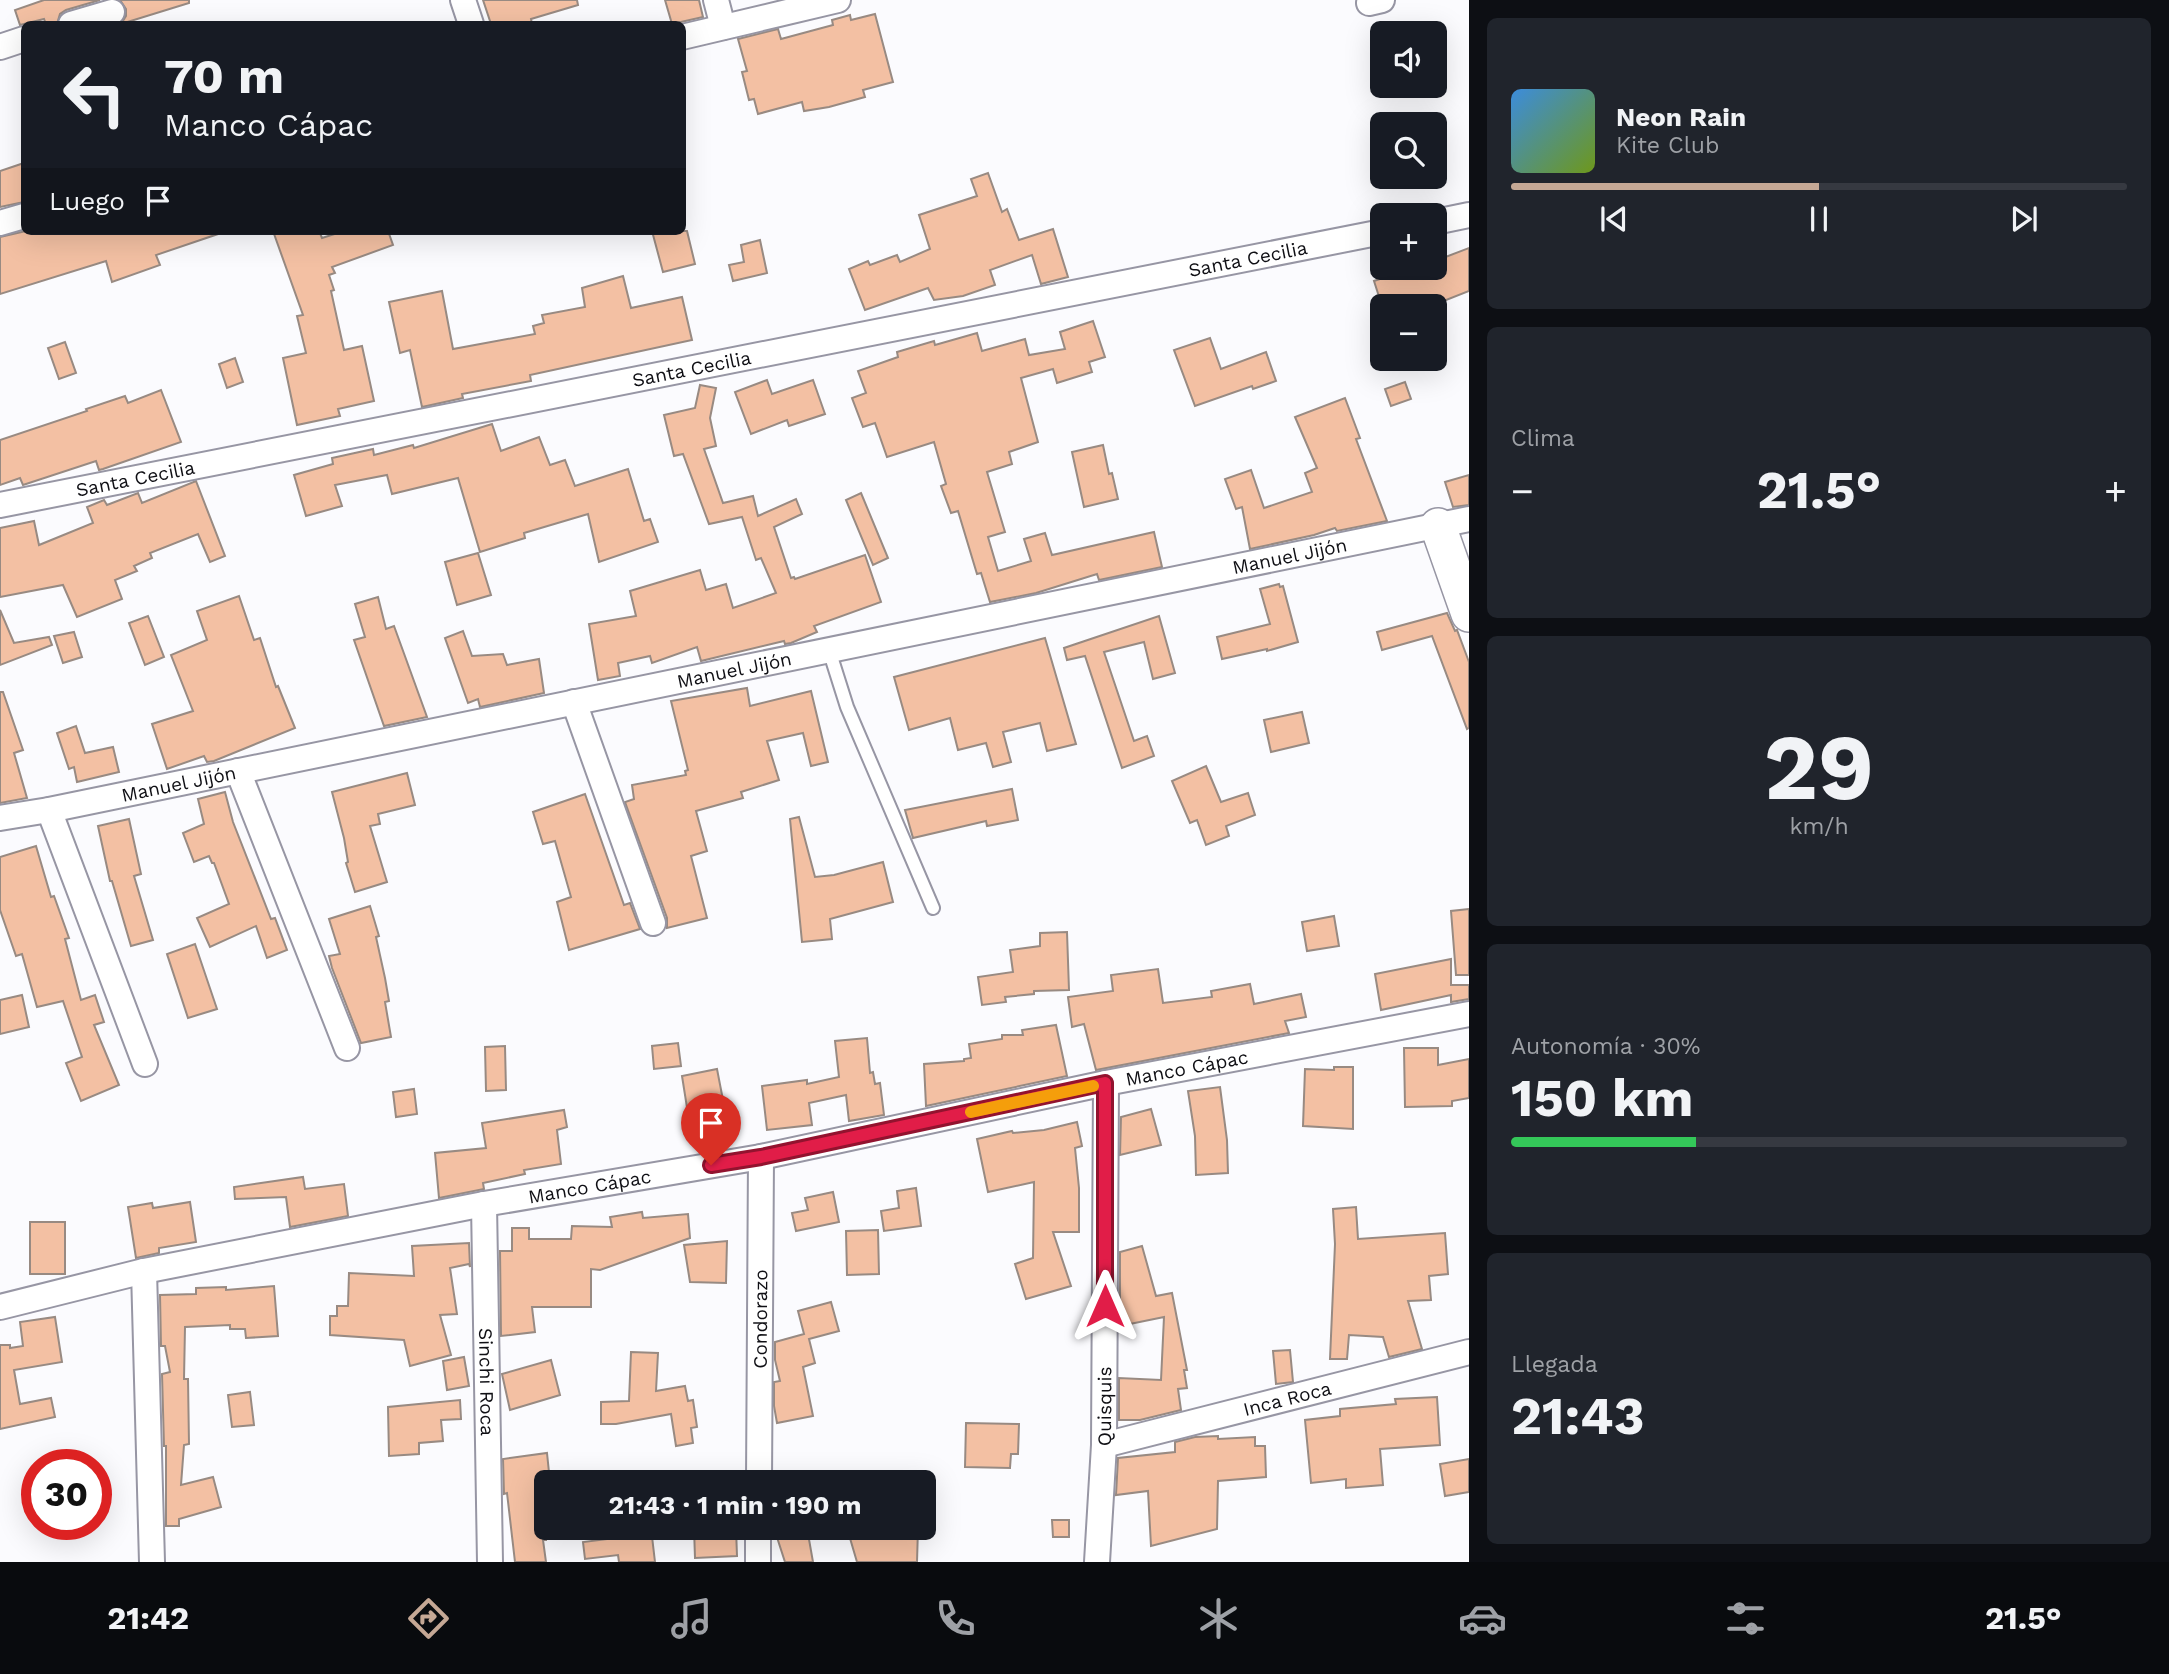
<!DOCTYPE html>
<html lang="es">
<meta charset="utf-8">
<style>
:root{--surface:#171b24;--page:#20242c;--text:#f1f3f6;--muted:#9ea1a6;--line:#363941;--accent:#c5a895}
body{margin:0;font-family:"Work Sans",sans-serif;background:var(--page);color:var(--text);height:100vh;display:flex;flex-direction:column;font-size:26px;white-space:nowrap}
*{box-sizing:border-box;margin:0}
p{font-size:23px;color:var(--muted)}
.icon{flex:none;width:38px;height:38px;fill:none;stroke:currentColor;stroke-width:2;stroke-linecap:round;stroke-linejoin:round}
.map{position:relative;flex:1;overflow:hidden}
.details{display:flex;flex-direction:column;gap:18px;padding:18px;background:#0d0f14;width:700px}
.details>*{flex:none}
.top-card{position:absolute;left:21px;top:21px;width:665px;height:214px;border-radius:10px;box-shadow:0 7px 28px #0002;background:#171b24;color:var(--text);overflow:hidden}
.controls{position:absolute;left:1370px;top:21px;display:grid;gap:14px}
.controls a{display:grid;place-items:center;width:77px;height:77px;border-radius:10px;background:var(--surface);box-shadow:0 7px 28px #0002;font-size:35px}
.speed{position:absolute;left:21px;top:1449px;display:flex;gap:14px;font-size:35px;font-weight:700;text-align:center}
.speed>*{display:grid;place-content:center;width:91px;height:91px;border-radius:50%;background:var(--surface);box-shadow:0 7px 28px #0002;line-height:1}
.speed .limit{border:10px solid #d22;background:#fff;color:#111}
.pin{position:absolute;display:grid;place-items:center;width:60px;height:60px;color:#fff;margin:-72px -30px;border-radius:50% 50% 50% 0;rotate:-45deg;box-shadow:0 0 7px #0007}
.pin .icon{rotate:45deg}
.me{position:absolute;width:77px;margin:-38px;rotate:0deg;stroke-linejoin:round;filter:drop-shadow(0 0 5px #0008)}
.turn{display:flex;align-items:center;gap:24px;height:147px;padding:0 28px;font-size:32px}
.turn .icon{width:91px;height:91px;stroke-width:2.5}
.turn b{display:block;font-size:49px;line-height:60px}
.then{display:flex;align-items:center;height:66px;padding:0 28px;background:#0003;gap:14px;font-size:26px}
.big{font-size:52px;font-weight:700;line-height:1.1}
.details .card{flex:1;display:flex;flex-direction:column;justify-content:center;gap:10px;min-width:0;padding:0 24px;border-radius:10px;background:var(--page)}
.details .dial{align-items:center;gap:0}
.dial b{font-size:91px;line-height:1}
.song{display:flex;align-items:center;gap:21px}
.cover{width:84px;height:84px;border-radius:10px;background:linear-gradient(135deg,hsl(210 70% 55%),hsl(80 70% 35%))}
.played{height:7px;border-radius:4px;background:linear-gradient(90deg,var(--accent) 50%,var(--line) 50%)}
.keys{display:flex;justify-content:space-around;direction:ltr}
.heat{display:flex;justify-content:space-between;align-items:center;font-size:38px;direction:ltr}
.charge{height:10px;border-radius:5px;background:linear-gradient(90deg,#34c759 30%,var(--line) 0)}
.trip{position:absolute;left:534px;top:1470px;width:402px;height:70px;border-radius:10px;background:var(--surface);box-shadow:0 7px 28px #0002;font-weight:700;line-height:70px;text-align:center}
.tab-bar{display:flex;height:112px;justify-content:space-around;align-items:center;background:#090b0e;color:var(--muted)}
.tab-bar .icon{width:49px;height:49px}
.tab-bar .on{color:var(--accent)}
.tab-bar b{font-size:32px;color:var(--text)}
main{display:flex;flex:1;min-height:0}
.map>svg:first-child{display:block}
</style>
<main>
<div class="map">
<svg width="1469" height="1562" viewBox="0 0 1469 1562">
<rect width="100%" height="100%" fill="#fbfbfe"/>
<g fill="#f3c0a3" stroke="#988a82" stroke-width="2">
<polygon points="44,0 100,0 66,10 60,14 57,24 46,24 44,19 20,25 15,10"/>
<polygon points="120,0 189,0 189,3 121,24 126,16 126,9"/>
<polygon points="483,0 577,0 578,5 531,19 532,24 491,24"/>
<polygon points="665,0 699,0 703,17 672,24"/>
<polygon points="875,14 893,82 863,90 865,97 829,107 804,111 802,102 758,114 754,99 749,100 742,72 747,71 738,39 778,29 781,39 833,25 832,20 850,15 851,20"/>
<polygon points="24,163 24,202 0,207 0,171"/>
<polygon points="988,173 1002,212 1007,209 1019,240 1053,229 1068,277 1041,284 1032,255 990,270 995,285 963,296 934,300 928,288 865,310 849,269 868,261 870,265 897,255 900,262 930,249 919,215 977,196 971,179"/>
<polygon points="26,231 217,231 218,234 156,255 160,265 112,282 106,261 0,294 0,237"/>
<polygon points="273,231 319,231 322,238 344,231 388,231 393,245 332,267 335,273 329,275 334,290 331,291 344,350 362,346 374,401 338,409 340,416 297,425 283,358 306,353 297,316 303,315"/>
<polygon points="652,231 687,231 695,264 663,272"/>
<polygon points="760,240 767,273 733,281 729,265 744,262 741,245"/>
<polygon points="1469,248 1469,291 1431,306 1382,306 1374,281 1389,276 1387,272 1400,268 1435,268 1435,261"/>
<polygon points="623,276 631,308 682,297 692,340 530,375 531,381 462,394 463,398 422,407 410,350 400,353 389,302 442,291 453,349 535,334 533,326 544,323 542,315 585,307 582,288"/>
<polygon points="1093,321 1105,357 1089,362 1092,372 1057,383 1053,369 1021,378 1038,442 1009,452 1012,464 987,472 1005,532 988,537 998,571 1031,561 1024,539 1045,533 1052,555 1154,532 1162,567 1099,580 1097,574 1036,593 990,602 981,573 977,574 958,511 951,513 941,486 946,484 934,442 887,457 875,423 863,427 852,398 866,393 858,371 898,357 897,352 934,341 935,345 977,333 982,351 1025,339 1029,355 1065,349 1060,332"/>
<polygon points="1210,338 1221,369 1266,352 1276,381 1253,389 1252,386 1195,406 1174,350"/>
<polygon points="65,342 76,373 59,379 48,348"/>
<polygon points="235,358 243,382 227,388 219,364"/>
<polygon points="767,380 772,394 813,380 825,414 789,426 787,420 751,434 735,392"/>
<polygon points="1405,382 1411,399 1391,406 1385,389"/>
<polygon points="700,385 716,388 710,418 716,446 704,449 723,503 753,496 758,516 796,499 802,514 774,527 791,578 794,577 795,579 865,555 881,602 814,626 817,632 791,643 785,644 784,641 701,661 697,647 652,663 650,656 618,663 620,676 598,680 589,624 636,616 630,591 700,570 706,590 726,584 733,608 776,593 761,558 756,560 742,517 709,524 683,454 674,456 664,415 695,408"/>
<polygon points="161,390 181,442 103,469 99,470 96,461 23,485 20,478 0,485 0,440 87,411 86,409 125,396 128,403"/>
<polygon points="1345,398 1360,438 1356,439 1387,521 1337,531 1335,528 1314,535 1250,549 1242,507 1236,509 1225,479 1251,470 1264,508 1312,492 1305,473 1317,468 1295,417"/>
<polygon points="492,424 501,451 539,437 550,465 565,460 575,486 628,469 644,521 650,519 658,542 599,562 588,514 524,533 525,538 480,552 458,478 392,494 387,475 335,485 342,506 306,516 294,475 333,464 332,458 373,449 374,455 413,445 414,448"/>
<polygon points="1103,445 1109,474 1112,473 1118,499 1084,507 1072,452"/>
<polygon points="1469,475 1469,505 1453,507 1445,482"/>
<polygon points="196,481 225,556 210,562 198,534 150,553 152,558 134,566 137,571 115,580 122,599 77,617 63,585 0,597 0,528 34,521 39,545 93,523 87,507 104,500 107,505 138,493 142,503"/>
<polygon points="861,493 888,558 873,565 846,500"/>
<polygon points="478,553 491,595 457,605 445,562"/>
<polygon points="1279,584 1280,587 1283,586 1298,642 1267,651 1267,649 1222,659 1217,637 1270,624 1260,589"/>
<polygon points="239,596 254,640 260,638 276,687 278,686 295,728 214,761 207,762 204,756 167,769 152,724 193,711 171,655 207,640 197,611"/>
<polygon points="378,597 386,629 394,626 427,717 384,726 354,640 365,637 355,604"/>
<polygon points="0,610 14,643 49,637 52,645 0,665"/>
<polygon points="1447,613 1455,631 1457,630 1469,662 1469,728 1467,729 1432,636 1382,650 1377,632"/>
<polygon points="148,616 164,657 145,665 129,623"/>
<polygon points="1159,616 1175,673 1153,679 1144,642 1104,652 1134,741 1147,736 1154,756 1122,768 1085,656 1067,660 1064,648"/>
<polygon points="463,631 472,656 503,654 507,665 539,659 544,693 480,707 478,699 468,703 445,638"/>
<polygon points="74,632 82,657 63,663 54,636"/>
<polygon points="1045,638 1076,744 1047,751 1040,723 1003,732 1011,762 993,767 986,743 958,750 950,718 909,730 894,677"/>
<polygon points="747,688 750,706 811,691 828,762 811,766 803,733 767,741 779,780 741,792 743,798 696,811 707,851 691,856 707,918 667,928 667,918 625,802 634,799 632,785 686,775 685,771 688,770 671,701"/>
<polygon points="0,692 3,692 23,750 14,753 27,798 0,803"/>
<polygon points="1302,712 1309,743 1271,752 1264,720"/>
<polygon points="76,726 85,753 113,747 119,772 77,782 74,767 69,769 57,733"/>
<polygon points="1206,766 1221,802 1248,793 1255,815 1226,826 1229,836 1206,845 1197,820 1190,823 1172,781"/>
<polygon points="407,773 415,805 378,814 380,824 370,826 387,882 355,892 346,863 348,862 344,838 332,792"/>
<polygon points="1012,789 1018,820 987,826 986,821 913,838 905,810"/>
<polygon points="225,792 233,822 271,919 275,918 287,950 267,958 256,926 210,947 197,918 229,904 214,863 212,863 209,856 194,862 183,833 204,824 198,799"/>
<polygon points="585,794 624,905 630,903 640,929 569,950 557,902 571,897 555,841 543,844 533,812"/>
<polygon points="799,817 815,877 834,875 883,862 893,902 830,919 832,939 802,942 790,819"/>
<polygon points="129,819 141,874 134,876 153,940 131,946 112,881 110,881 98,826"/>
<polygon points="36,846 51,897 54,896 69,938 65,939 81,1000 95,995 104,1022 94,1025 119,1085 81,1101 66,1063 82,1057 63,1001 37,1007 22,954 16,956 0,910 0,857"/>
<polygon points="370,906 379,936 376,937 385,978 389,1001 385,1002 391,1037 361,1043 332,968 329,956 340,954 329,919"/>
<polygon points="1469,909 1469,975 1456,975 1451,911"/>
<polygon points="1334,916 1339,946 1307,951 1302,922"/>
<polygon points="1067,932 1069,990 1034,991 1034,994 1005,997 1006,1002 982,1005 978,977 1013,972 1010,950 1040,946 1040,933"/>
<polygon points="195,944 217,1009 188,1018 167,954"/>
<polygon points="1451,959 1451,985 1469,985 1469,999 1451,1002 1451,995 1381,1010 1375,974"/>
<polygon points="1158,969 1163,1003 1212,997 1211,991 1250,984 1254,1004 1301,994 1306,1017 1285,1021 1289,1033 1096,1070 1084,1024 1072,1027 1068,997 1113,991 1111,975"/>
<polygon points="22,995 29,1027 0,1034 0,1000"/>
<polygon points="1056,1025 1067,1076 926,1106 924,1064 964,1061 964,1059 971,1058 969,1044 1002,1039 1002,1035 1023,1035 1022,1030"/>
<polygon points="867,1038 870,1073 873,1072 875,1084 880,1083 884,1115 849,1121 846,1095 809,1103 812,1125 767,1130 762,1086 807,1080 807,1084 839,1077 835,1041"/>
<polygon points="678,1043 681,1066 654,1069 652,1046"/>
<polygon points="505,1046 506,1090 486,1091 485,1047"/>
<polygon points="1404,1048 1438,1048 1438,1065 1469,1059 1469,1098 1452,1101 1452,1106 1405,1107"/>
<polygon points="1334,1067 1353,1067 1353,1129 1303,1126 1305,1069 1334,1070"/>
<polygon points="717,1069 723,1100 716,1102 721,1134 692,1139 682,1076"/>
<polygon points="1220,1087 1227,1140 1228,1173 1196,1175 1195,1136 1188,1091"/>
<polygon points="414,1089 417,1114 396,1117 393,1092"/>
<polygon points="1151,1109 1161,1145 1120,1155 1121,1117"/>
<polygon points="564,1110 567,1127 557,1130 561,1164 524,1170 525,1174 483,1183 484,1189 439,1198 435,1153 486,1148 482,1123"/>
<polygon points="1077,1122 1082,1146 1075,1148 1079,1188 1079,1232 1053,1232 1071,1286 1026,1299 1015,1264 1033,1258 1034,1182 988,1192 977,1139 1012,1131 1013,1133 1044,1130"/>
<polygon points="303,1177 305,1189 344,1184 348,1216 290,1227 286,1197 235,1199 234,1187"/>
<polygon points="916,1188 921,1226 884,1231 881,1211 899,1208 897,1191"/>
<polygon points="833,1192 839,1222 796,1231 792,1213 808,1210 805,1198"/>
<polygon points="190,1202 196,1242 159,1248 159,1253 136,1258 128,1207 152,1203 153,1208"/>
<polygon points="1356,1207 1358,1239 1445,1233 1448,1274 1429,1276 1431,1300 1408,1301 1422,1349 1389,1357 1383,1337 1349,1335 1347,1359 1330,1359 1335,1244 1333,1209"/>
<polygon points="642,1212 643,1218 688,1214 690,1238 600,1270 591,1269 591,1307 532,1307 535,1332 501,1336 500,1251 512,1251 512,1228 529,1228 529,1239 571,1239 572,1226 612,1227 610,1217"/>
<rect x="30" y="1222" width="35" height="52"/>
<polygon points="878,1230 879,1274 847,1275 846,1231"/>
<polygon points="727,1241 726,1283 690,1282 684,1245"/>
<polygon points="469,1243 470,1267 469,1264 450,1268 457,1314 440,1315 451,1355 410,1366 404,1340 330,1335 330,1316 337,1316 337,1306 348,1306 349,1273 414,1276 412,1246"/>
<polygon points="1142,1246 1156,1296 1172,1293 1187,1370 1184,1370 1187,1388 1178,1389 1181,1410 1140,1420 1119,1420 1119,1378 1161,1380 1164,1317 1120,1326 1120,1252"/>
<polygon points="274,1286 278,1336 246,1338 245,1329 230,1329 230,1325 185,1327 184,1379 188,1379 189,1444 184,1445 181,1485 213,1477 221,1507 179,1519 179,1526 166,1526 166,1446 164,1446 162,1374 170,1372 165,1346 161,1346 160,1295 196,1294 196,1288 226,1287 226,1290"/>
<polygon points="831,1302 839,1331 809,1339 815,1363 803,1367 813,1416 777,1423 774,1406 774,1382 780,1381 775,1360 775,1342 804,1334 798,1311"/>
<polygon points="55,1317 62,1362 14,1370 20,1404 51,1398 55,1417 0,1429 0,1345 10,1345 10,1348 23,1346 20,1322"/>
<polygon points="1290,1350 1293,1382 1276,1384 1273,1351"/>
<polygon points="631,1352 658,1353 656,1391 685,1386 688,1401 693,1400 697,1427 691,1428 693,1443 676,1446 671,1414 616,1424 601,1424 601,1402 629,1401"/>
<polygon points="464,1357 469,1386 447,1390 443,1361"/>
<polygon points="551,1360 560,1395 510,1410 502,1374"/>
<polygon points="250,1392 254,1425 232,1427 228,1395"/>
<polygon points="1437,1397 1440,1445 1380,1449 1383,1485 1346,1488 1346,1479 1311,1483 1305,1420 1340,1416 1340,1409 1396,1404 1395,1399"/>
<polygon points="460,1400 461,1419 441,1420 443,1441 419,1443 419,1454 389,1456 388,1407"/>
<polygon points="966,1423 1019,1424 1018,1454 1011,1454 1010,1468 965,1467"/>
<polygon points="1218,1436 1218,1439 1255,1437 1255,1446 1265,1446 1266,1477 1218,1481 1217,1529 1151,1546 1148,1491 1116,1495 1118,1458 1175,1452 1175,1442 1195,1437"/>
<polygon points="547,1453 550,1482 536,1482 540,1518 546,1517 546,1540 543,1540 546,1562 515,1562 507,1493 504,1494 503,1459"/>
<polygon points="1469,1459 1469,1492 1445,1496 1440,1464"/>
<polygon points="1052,1520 1069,1520 1069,1537 1053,1537"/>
<polygon points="615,1528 651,1528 655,1562 619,1562 618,1555 585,1559 583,1542 616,1538"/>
<polygon points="694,1528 736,1528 737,1556 695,1558"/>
<polygon points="774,1528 807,1528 813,1562 785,1562"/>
<polygon points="847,1528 918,1528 917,1562 857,1562"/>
</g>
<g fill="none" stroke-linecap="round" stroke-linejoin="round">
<g stroke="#9796a4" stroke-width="16">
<polyline id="lane" points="829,650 847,707 933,908"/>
</g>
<g stroke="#9796a4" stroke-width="28">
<g id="street">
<polyline points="463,0 471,24"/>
<polyline points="716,0 723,27"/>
<polyline points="1369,3 1382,0"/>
<polyline points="71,24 112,12"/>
<polyline points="682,37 838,0"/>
<polyline points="0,47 24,39"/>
<polyline points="1435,222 1469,215"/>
<polyline points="0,223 24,216"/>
<path id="s1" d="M0 505 1382 232"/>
<polyline points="574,702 653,923"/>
<polyline points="238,771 347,1048"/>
<polyline points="49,810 145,1064"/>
<path id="s2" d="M0 818 49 810 1469 519"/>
<path id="s3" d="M484 1204 490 1562"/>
<polyline points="144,1271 152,1562"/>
<path id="s4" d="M0 1307 144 1271 484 1204 761 1157 1106 1083 1469 1014"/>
<path id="s5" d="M1104 1445 1469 1352"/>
<path id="s6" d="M759 1482 761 1157"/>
<polyline points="758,1562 758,1528"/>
<path id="s7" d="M1097 1562 1104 1445 1106 1083"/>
</g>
</g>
<g stroke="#9796a4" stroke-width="38">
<polyline id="secondary" points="1438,526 1469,614"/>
</g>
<use href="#lane" stroke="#fff" stroke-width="12"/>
<use href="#street" stroke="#fff" stroke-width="24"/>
<use href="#secondary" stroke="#fff" stroke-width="35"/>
</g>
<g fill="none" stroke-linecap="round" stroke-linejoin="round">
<g stroke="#92132f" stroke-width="18">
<polyline id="route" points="711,1165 761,1157 1105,1083 1105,1306"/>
</g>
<use href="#route" stroke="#e11d48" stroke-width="12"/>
<polyline stroke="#f59e0b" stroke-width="12" points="971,1112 1093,1086"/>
</g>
<g text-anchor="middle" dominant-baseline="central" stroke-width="7" stroke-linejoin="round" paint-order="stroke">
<g font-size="19" fill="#0f0f14" stroke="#fff">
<text stroke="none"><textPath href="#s1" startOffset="1272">Santa Cecilia</textPath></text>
<text stroke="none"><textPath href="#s1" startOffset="705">Santa Cecilia</textPath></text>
<text stroke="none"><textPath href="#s1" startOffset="138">Santa Cecilia</textPath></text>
<text stroke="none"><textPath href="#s2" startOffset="1316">Manuel Jijón</textPath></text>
<text stroke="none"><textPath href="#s2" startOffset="749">Manuel Jijón</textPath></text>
<text stroke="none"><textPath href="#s2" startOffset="182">Manuel Jijón</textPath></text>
<text stroke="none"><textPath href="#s4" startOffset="1211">Manco Cápac</textPath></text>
<text stroke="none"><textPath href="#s4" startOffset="602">Manco Cápac</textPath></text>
<text stroke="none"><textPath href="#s6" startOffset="163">Condorazo</textPath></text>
<text stroke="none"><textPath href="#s3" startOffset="178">Sinchi Roca</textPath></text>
<text stroke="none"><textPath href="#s5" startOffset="189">Inca Roca</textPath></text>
<text stroke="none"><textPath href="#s7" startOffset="156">Quisquis</textPath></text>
</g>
</g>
</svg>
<div class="controls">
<a><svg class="icon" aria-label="sound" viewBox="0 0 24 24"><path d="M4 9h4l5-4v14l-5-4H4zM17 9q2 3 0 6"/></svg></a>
<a><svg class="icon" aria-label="search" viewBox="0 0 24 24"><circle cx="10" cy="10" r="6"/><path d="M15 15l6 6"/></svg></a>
<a>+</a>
<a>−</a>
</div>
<div class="speed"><div class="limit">30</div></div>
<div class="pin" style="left:711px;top:1165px;background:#d93025"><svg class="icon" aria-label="arrive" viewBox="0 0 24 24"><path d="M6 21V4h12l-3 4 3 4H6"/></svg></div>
<svg class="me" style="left:1105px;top:1306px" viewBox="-20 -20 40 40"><path d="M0-17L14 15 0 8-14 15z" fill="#e11d48" stroke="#fff" stroke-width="4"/></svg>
<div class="trip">21:43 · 1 min · 190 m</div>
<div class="top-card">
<div class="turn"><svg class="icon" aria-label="left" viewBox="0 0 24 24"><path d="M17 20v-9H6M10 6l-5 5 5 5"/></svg><div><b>70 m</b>Manco Cápac</div></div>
<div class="then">Luego<svg class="icon" aria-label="arrive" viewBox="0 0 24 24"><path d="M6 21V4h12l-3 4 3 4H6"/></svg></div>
</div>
</div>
<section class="details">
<div class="card">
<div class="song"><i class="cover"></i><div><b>Neon Rain</b><p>Kite Club</p></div></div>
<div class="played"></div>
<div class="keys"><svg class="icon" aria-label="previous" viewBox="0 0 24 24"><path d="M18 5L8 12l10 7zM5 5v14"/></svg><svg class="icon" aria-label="pause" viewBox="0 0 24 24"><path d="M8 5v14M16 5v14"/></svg><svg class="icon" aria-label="next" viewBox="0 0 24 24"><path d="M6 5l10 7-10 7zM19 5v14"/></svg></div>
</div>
<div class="card"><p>Clima</p>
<div class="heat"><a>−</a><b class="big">21.5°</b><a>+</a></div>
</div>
<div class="card dial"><b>29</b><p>km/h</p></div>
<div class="card"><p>Autonomía · 30%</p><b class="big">150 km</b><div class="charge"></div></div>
<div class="card"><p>Llegada</p><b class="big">21:43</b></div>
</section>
</main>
<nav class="tab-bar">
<b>21:42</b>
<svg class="icon on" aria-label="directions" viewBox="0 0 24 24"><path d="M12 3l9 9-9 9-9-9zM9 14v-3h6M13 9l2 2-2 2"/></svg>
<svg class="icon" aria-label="music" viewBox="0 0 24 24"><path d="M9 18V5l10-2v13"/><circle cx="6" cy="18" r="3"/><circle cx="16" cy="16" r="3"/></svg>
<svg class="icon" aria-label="phone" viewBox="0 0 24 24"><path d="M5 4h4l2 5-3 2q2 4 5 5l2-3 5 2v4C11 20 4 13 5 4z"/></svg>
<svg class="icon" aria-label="climate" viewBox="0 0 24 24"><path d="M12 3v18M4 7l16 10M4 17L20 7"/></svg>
<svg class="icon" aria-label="car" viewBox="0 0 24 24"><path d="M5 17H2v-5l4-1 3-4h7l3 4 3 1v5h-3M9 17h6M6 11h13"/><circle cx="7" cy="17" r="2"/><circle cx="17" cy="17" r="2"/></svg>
<svg class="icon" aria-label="filters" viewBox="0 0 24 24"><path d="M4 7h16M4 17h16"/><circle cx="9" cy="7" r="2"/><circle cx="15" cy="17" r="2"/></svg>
<b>21.5°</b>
</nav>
